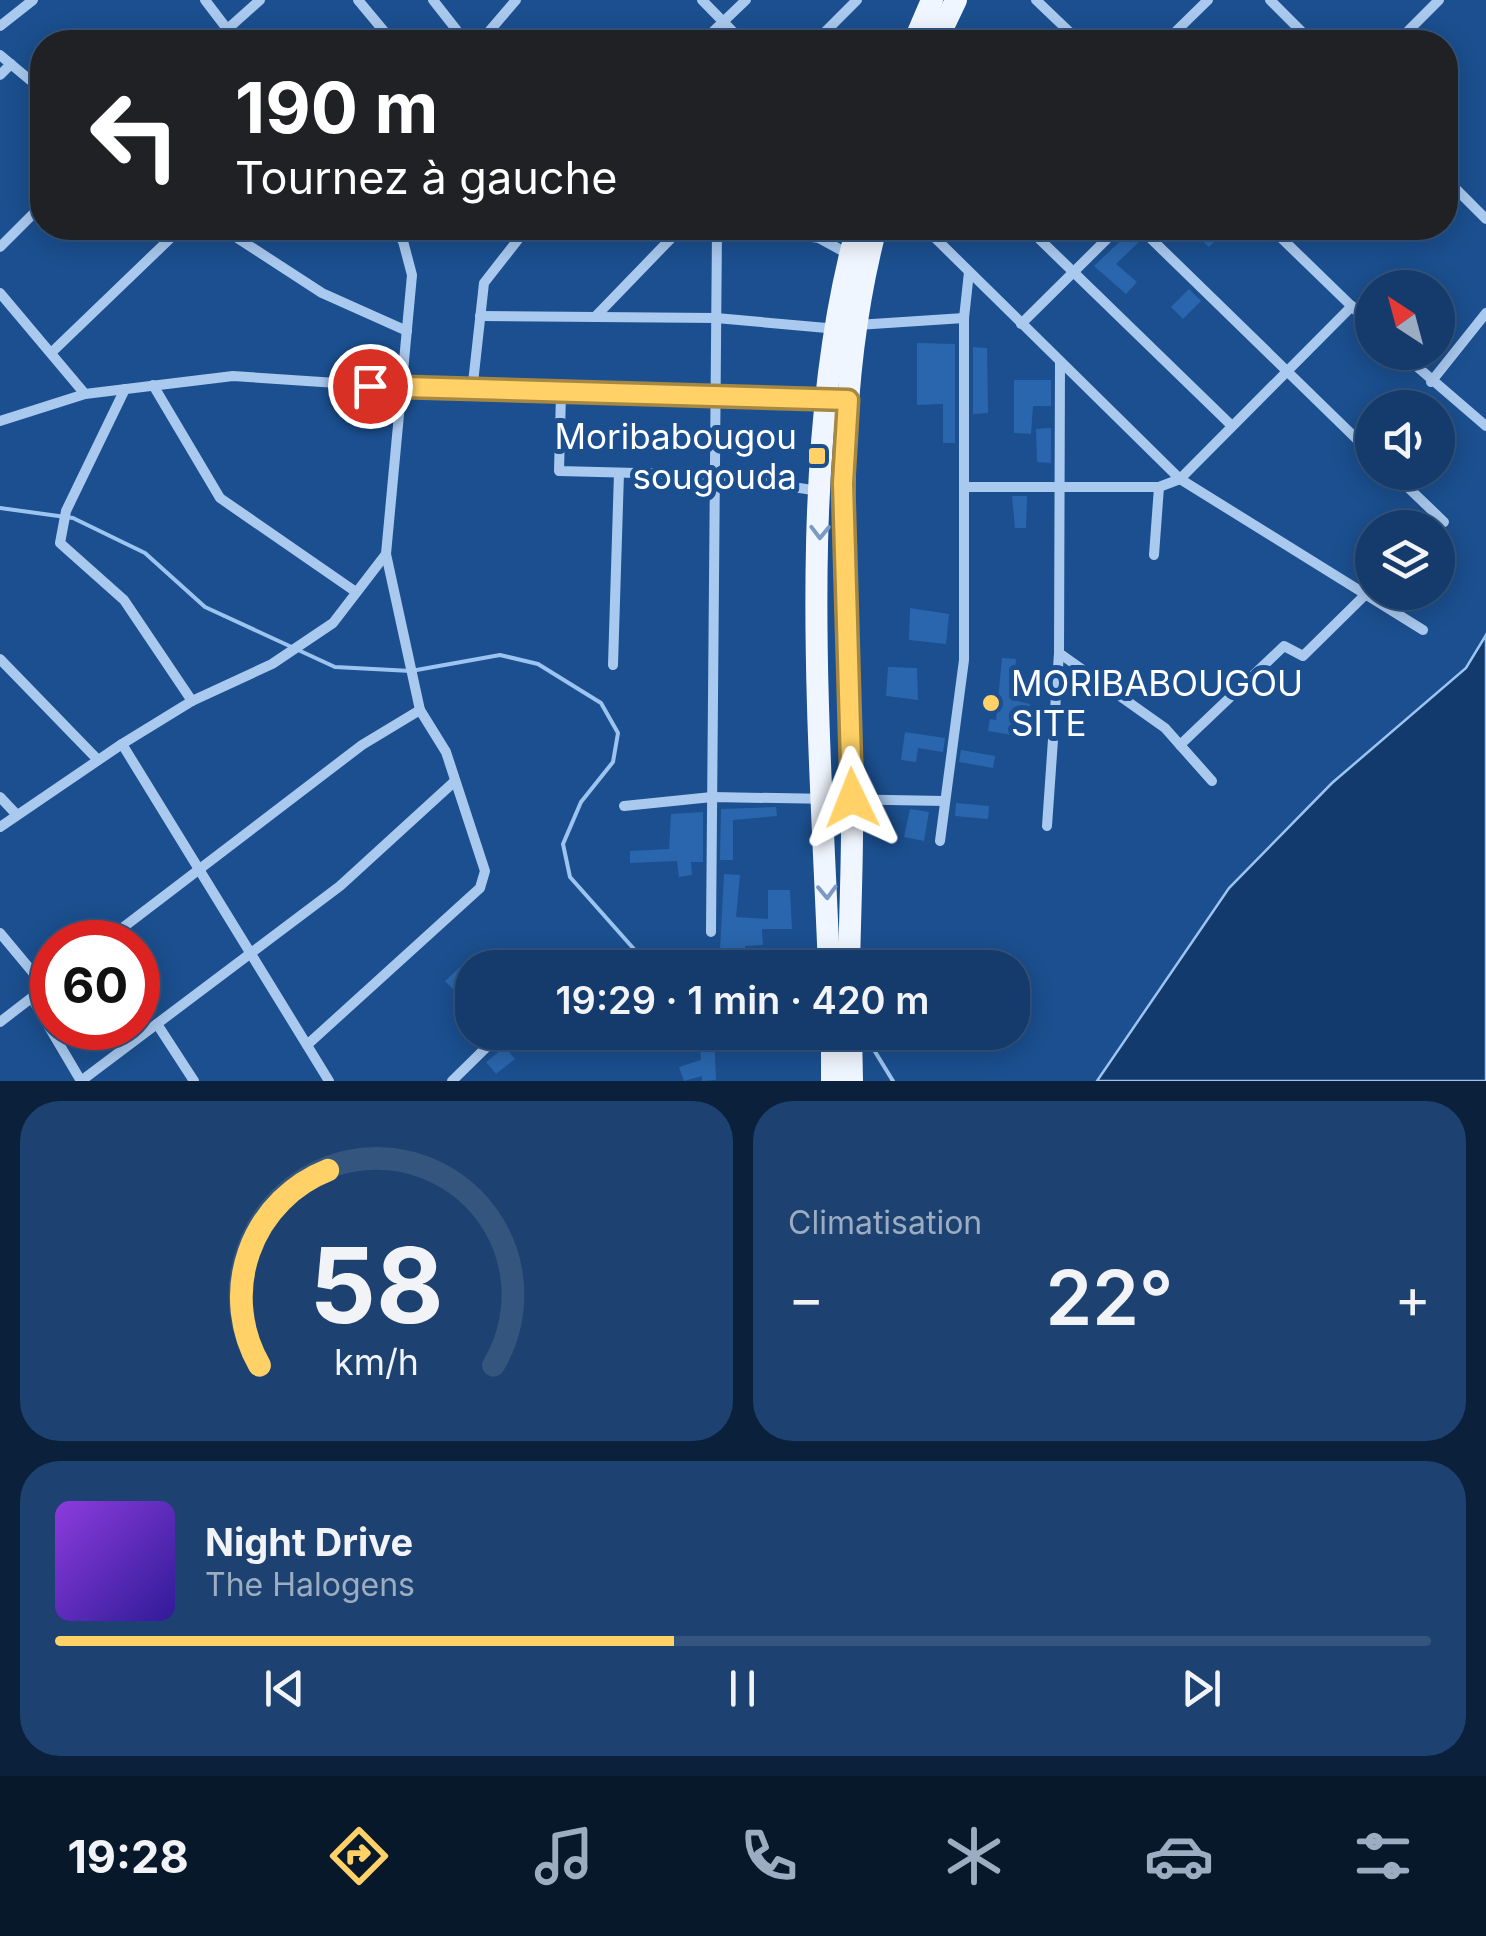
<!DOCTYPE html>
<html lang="fr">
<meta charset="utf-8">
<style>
:root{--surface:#143b6b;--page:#1d4271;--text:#f1f3f6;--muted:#9dadc1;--line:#33557e;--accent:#ffd166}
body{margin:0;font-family:Inter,sans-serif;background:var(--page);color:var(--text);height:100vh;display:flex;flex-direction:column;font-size:38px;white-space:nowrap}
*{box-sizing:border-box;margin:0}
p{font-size:32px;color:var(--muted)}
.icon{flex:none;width:55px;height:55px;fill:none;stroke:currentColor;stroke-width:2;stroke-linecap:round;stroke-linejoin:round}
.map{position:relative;height:1081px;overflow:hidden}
.side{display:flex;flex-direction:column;gap:20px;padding:20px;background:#0b203b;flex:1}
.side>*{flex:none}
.guide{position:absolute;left:30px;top:30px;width:1428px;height:210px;border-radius:40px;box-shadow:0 5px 25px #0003,0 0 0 2px var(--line);background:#202124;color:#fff;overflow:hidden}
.needle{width:65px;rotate:324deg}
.controls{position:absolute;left:1355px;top:270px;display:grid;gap:20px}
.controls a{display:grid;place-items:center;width:100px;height:100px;border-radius:50%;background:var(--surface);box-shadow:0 5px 25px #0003,0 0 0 2px var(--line);font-size:50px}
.speed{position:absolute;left:30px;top:920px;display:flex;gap:20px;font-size:50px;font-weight:700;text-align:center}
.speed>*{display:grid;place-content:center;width:130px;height:130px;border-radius:50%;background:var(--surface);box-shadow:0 5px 25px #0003,0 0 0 2px var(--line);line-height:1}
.speed .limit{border:15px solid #d22;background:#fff;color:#111}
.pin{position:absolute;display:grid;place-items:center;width:85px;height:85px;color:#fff;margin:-42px;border:5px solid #fff;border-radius:50%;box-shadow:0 2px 10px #0007}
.me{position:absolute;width:110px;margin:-55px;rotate:358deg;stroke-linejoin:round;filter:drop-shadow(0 0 8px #0008)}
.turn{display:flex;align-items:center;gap:35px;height:210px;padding:0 40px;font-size:45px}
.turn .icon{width:130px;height:130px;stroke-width:2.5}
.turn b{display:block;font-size:70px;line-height:85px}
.big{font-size:75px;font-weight:600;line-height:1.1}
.side .tile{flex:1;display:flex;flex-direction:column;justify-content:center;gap:15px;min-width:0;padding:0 35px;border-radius:40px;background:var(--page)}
.side .dial{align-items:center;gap:0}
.dial svg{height:260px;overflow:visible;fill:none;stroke:var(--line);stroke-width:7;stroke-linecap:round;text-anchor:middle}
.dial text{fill:var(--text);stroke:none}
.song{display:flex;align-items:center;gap:30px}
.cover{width:120px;height:120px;border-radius:15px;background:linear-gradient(135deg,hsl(270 70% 55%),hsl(250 70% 35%))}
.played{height:10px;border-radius:5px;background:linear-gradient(90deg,var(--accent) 45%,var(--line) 45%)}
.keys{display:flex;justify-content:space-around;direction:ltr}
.heat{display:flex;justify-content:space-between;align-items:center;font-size:55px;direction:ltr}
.side .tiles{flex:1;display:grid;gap:20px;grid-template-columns:1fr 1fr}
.tile:last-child{grid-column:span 2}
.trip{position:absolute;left:455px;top:950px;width:575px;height:100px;border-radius:40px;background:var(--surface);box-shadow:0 5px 25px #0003,0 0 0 2px var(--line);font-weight:600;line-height:100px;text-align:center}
.dock{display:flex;height:160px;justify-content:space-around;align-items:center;background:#08182b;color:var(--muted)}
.dock .icon{width:70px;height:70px}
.dock .on{color:var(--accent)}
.dock b{font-size:45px;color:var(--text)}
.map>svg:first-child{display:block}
</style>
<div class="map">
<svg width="1486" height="1081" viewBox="0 0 1486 1081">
<rect width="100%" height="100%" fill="#1b4f8f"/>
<polygon fill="#123a6d" stroke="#9cc4f0" stroke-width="2.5" points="1486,635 1486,1081 1097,1081 1229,888 1332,783 1466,668"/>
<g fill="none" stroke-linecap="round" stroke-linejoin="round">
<g stroke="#9cc4f0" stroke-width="4">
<polyline points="0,508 73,518 145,553 205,607 335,667 411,671 500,655 538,664 601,703 618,733 613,762 581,802 563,844 570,877 641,957 673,968"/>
<polyline points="859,1043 874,1050 893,1081"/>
</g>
</g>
<g fill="#2a66ad">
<polygon points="1188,228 1228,228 1209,247"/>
<polygon points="1130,232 1139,242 1116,264 1137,282 1126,294 1094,266"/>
<polygon points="1189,289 1201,301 1183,319 1171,307"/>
<polygon points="917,343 955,344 955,443 943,443 943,404 917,405"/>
<polygon points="973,347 987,348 988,413 973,414"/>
<polygon points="1014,380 1051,380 1051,406 1033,406 1031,434 1014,433"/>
<polygon points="1051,428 1051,463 1037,462 1036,429"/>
<polygon points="1012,496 1027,496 1026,528 1015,528"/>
<polygon points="910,608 949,614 946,644 909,640"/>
<polygon points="1002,658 1016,659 1013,700 1030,704 1018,736 988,731 990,719 996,720"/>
<polygon points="888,667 917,668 918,700 886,696"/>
<polygon points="905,732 945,738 943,752 918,748 916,762 901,760"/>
<polygon points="961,750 995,756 993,768 959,762"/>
<polygon points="956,803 989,806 988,819 955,816"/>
<polygon points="776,807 777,816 733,820 733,860 720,860 721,809"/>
<polygon points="910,809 929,812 924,841 904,837"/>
<polygon points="703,812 703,862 691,862 692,875 679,877 677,861 630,863 630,851 669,849 671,814"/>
<polygon points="724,874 740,875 736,917 768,919 768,890 790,890 792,929 762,929 763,945 745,946 745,957 733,956 732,968 719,968"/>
<polygon points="473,955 482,964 472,968 472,973 454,990 445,981"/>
<polygon points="699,1032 714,1032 716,1080 702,1081 702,1076 684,1081 679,1067 701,1060"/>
<polygon points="505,1047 515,1059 496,1074 486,1062"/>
</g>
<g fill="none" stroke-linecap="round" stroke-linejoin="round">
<g stroke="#a9c9ee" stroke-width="10">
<polyline points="205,0 237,42"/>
<polyline points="358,0 393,42"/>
<polyline points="433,0 466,42"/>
<polyline points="702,0 743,42"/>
<polyline points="1036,0 1080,42"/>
<polyline points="1270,0 1312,42"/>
<polyline points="0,26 33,0"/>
<polyline points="213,42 260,0"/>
<polyline points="480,42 516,0"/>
<polyline points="702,42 746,0"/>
<polyline points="815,42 857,0"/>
<polyline points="1165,42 1208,0"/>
<polyline points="1397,42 1439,0"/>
<polyline points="0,55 42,90"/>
<polyline points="0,75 11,64"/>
<polyline points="1445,178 1486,219"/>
<polyline points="222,228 322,293 407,331"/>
<polyline points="752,228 819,238 850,255"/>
<polyline points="925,228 1180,479 1423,630"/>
<polyline points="1028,228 1231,425"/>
<polyline points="1140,228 1372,454"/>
<polyline points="1271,228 1372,326"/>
<polyline points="0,247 42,205"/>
<polyline points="0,293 85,394"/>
<polyline points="480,316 716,318 838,329"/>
<polyline points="595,317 681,228"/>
<polyline points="1021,324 1118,228"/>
<polyline points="857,325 964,318"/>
<polyline points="1400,352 1486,426"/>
<polyline points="51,353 181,228"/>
<polyline points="1431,382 1486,313"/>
<polyline points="153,385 220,498 356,592"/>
<polyline points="125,389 66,511 60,543 124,600 192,701"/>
<polyline points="472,392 484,283 527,228"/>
<polyline points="561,394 559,471 715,475 819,491"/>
<polyline points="0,421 85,394 233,376 472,392 828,400"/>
<polyline points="1392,472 1444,522"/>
<polyline points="964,487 1159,487 1180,479 1352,306"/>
<polyline points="1154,555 1159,487"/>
<polyline points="1059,653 1165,728 1212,781"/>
<polyline points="0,659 98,760"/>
<polyline points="613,665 619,473"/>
<polyline points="122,744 329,1081"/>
<polyline points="1180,745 1284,646 1303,656 1366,594"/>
<polyline points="0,797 16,814"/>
<polyline points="624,806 712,797 945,801"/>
<polyline points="1047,826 1059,653 1060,363"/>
<polyline points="0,827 122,744 192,701 272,664 333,623 386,554 412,275 403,241 392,228"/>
<polyline points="940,841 964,660 964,318 969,272"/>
<polyline points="711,932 717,228"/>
<polyline points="0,933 45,987"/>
<polyline points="104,942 362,745 420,710 386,554"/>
<polyline points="32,998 81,1081"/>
<polyline points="0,1022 52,982"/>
<polyline points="157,1024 194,1081"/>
<polyline points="307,1045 480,888 485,871 446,752 420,710"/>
<polyline points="81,1081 340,886 455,781"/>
<polyline points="452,1081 502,1032"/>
</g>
<g stroke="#f0f6ff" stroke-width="22">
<polyline points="914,42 932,0"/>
<polyline points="936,42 956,0"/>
<path d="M829 968C820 734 795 453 857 228"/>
<path d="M849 968C850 910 853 851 852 793 848 605 827 412 876 228"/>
<polyline points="832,1032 832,1081"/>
<polyline points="851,1032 852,1081"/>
</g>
</g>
<defs><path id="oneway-chevron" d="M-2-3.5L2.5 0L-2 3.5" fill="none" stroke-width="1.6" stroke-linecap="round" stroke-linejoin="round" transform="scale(2.5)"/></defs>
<g stroke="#7b9ac1">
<use href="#oneway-chevron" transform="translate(820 532) rotate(91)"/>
<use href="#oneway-chevron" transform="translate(827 892) rotate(88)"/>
</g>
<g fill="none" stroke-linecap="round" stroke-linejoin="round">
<g stroke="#a68842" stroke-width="25">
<polyline id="route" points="370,386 848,400 843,483 852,798"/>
</g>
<use href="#route" stroke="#ffd166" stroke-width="18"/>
</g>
<g fill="#ffd166" stroke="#1b4f8f" stroke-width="4">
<rect x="807" y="446" width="20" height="20" rx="5"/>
<circle cx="991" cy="703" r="10"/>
</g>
<g text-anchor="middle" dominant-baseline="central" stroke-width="10" stroke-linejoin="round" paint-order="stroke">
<g font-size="35" fill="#fff" stroke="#1b4f8f" text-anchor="end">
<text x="797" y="436">Moribabougou<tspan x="797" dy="40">sougouda</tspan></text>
<text x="1011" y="683" text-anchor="start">MORIBABOUGOU<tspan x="1011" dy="40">SITE</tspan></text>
</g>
</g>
</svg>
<div class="controls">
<a><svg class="needle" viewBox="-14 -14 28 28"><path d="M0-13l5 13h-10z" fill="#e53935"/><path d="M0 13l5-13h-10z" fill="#9dadc1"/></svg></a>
<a><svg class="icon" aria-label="sound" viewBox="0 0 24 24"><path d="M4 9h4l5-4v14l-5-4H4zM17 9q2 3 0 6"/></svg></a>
<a><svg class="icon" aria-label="layers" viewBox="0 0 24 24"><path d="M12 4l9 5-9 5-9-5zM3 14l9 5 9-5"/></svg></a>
</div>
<div class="speed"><div class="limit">60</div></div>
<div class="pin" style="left:370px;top:386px;background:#d93025"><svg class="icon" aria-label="arrive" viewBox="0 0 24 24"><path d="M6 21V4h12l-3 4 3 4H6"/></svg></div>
<svg class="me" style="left:852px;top:798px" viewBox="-20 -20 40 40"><path d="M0-17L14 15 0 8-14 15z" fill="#ffd166" stroke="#fff" stroke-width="4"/></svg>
<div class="trip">19:29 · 1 min · 420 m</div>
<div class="guide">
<div class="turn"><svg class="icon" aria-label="left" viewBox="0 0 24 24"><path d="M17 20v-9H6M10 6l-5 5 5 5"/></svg><div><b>190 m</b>Tournez à gauche</div></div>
</div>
</div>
<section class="side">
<div class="tiles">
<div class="tile dial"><svg viewBox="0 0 100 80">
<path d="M14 69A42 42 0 1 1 86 69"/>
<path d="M14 69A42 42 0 0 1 35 9" stroke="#ffd166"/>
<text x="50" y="56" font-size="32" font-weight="700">58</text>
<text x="50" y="72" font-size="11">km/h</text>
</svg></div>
<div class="tile"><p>Climatisation</p>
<div class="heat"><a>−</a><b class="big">22°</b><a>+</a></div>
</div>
<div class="tile">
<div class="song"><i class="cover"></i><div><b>Night Drive</b><p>The Halogens</p></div></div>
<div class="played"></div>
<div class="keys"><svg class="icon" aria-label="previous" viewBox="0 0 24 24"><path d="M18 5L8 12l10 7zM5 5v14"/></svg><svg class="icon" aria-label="pause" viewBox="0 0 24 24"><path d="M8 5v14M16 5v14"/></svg><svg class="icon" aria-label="next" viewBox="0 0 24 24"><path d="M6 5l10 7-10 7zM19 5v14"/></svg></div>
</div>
</div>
</section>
<nav class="dock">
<b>19:28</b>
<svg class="icon on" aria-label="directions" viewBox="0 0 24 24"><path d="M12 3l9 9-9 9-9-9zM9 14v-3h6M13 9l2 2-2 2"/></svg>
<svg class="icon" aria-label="music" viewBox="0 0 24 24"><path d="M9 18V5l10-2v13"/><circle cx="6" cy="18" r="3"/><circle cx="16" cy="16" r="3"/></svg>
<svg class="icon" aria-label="phone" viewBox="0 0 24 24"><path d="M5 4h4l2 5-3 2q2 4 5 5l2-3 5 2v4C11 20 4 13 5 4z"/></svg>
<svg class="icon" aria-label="climate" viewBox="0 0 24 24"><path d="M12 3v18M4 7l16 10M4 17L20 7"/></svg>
<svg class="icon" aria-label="car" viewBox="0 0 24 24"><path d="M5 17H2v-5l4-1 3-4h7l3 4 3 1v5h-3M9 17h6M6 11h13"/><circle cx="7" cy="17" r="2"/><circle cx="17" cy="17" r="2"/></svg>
<svg class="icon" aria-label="filters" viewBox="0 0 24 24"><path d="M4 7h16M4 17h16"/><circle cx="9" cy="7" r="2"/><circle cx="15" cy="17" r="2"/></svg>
</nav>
